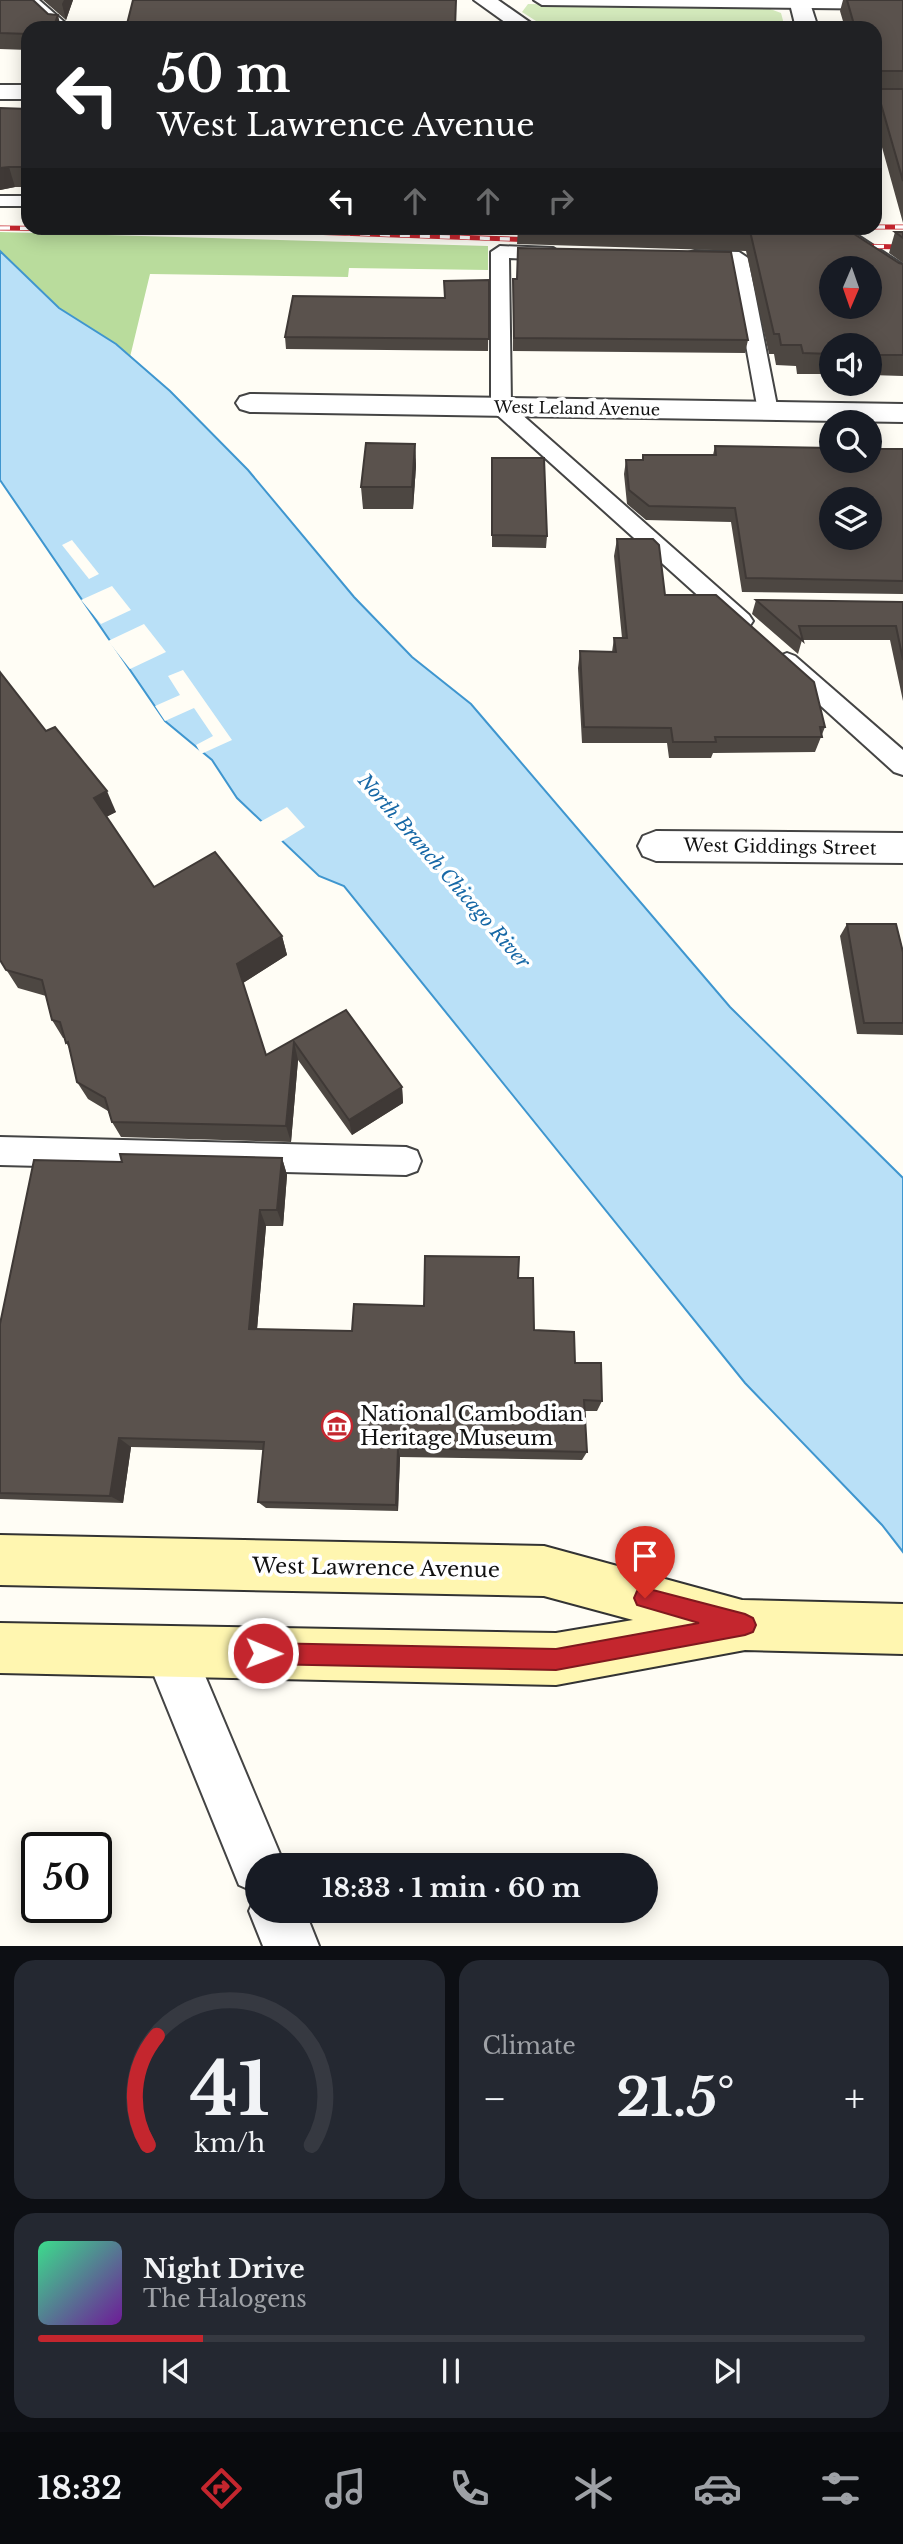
<!DOCTYPE html>
<meta charset="utf-8">
<style>
:root{--surface:#171b24;--page:#242831;--text:#f1f3f6;--muted:#9ea1a6;--line:#363941;--accent:#c4262e}
body{margin:0;font-family:"Libre Baskerville",serif;background:var(--page);color:var(--text);height:100vh;display:flex;flex-direction:column;font-size:26px;white-space:nowrap}
*{box-sizing:border-box;margin:0}
p{font-size:23px;color:var(--muted)}
.icon{flex:none;width:38px;height:38px;fill:none;stroke:currentColor;stroke-width:2;stroke-linecap:round;stroke-linejoin:round}
.map{position:relative;height:1946px;overflow:hidden}
.details{display:flex;flex-direction:column;gap:14px;padding:14px;background:#0d0f14;flex:1}
.details>*{flex:none}
.guide{position:absolute;left:21px;top:21px;width:861px;height:214px;border-radius:21px;box-shadow:0 4px 18px #0003;background:#202124;color:#fff;overflow:hidden}
.needle{width:46px;rotate:182deg}
.controls{position:absolute;left:819px;top:256px;display:grid;gap:14px}
.controls a{display:grid;place-items:center;width:63px;height:63px;border-radius:50%;background:var(--surface);box-shadow:0 4px 18px #0003;font-size:35px}
.speed{position:absolute;left:21px;top:1832px;display:flex;gap:14px;font-size:35px;font-weight:700;text-align:center}
.speed>*{display:grid;place-content:center;width:91px;height:91px;border-radius:50%;background:var(--surface);box-shadow:0 4px 18px #0003;line-height:1}
.speed .limit{border:4px solid #111;border-radius:10px;background:#fff;color:#111}
.pin{position:absolute;display:grid;place-items:center;width:60px;height:60px;color:#fff;margin:-72px -30px;border-radius:50% 50% 50% 0;rotate:-45deg;box-shadow:0 0 7px #0007}
.pin .icon{rotate:45deg}
.me{position:absolute;width:77px;margin:-38px;rotate:91deg;stroke-linejoin:round;filter:drop-shadow(0 0 5px #0008)}
.turn{display:flex;align-items:center;gap:24px;height:147px;padding:0 21px;font-size:32px}
.turn .icon{width:91px;height:91px;stroke-width:2.5}
.turn b{display:block;font-size:49px;line-height:60px}
.lanes{display:flex;align-items:center;height:66px;padding:0 21px;background:#0003;justify-content:center;gap:35px;direction:ltr}
.lanes .off{opacity:.35}
.big{font-size:52px;font-weight:800;line-height:1.1}
.details .widget{flex:1;display:flex;flex-direction:column;justify-content:center;gap:10px;min-width:0;padding:0 24px;border-radius:21px;background:var(--page)}
.details .dial{align-items:center;gap:0}
.dial svg{height:182px;overflow:visible;fill:none;stroke:var(--line);stroke-width:7;stroke-linecap:round;text-anchor:middle}
.dial text{fill:var(--text);stroke:none}
.song{display:flex;align-items:center;gap:21px}
.cover{width:84px;height:84px;border-radius:10px;background:linear-gradient(135deg,hsl(150 70% 55%),hsl(280 70% 35%))}
.played{height:7px;border-radius:4px;background:linear-gradient(90deg,var(--accent) 20%,var(--line) 20%)}
.keys{display:flex;justify-content:space-around;direction:ltr}
.heat{display:flex;justify-content:space-between;align-items:center;font-size:38px;direction:ltr}
.details .tiles{flex:1;display:grid;gap:14px;grid-template-columns:1fr 1fr}
.widget:last-child{grid-column:span 2}
.trip{position:absolute;left:245px;top:1853px;width:413px;height:70px;border-radius:35px;background:var(--surface);box-shadow:0 4px 18px #0003;font-weight:800;line-height:70px;text-align:center}
.tabs{display:flex;height:112px;justify-content:space-around;align-items:center;background:#090b0e;color:var(--muted)}
.tabs .icon{width:49px;height:49px}
.tabs .selected{color:var(--accent)}
.tabs b{font-size:32px;color:var(--text)}
.map>svg:first-child{display:block}
</style>
<div class="map">
<svg width="903" height="1946" viewBox="0 0 903 1946">
<rect width="100%" height="100%" fill="#fffdf5"/>
<polygon fill="#d5ebbd" points="528,4 765,7 781,13 785,28 547,28 522,12"/>
<polygon fill="#b9dc9c" points="0,232 488,246 488,270 349,268 348,277 150,274 130,357 116,344 59,308 0,251"/>
<polygon fill="#b9e0f7" stroke="#3f96cf" stroke-width="2" points="0,251 59,308 116,344 170,391 248,470 354,597 412,657 471,704 730,1007 903,1178 903,1552 882,1525 745,1383 344,886 319,876 237,798 212,760 165,721 0,480"/>
<g fill="#fffdf5">
<polygon points="72,540 99,574 89,579 62,545"/>
<polygon points="112,586 131,610 101,624 81,600"/>
<polygon points="144,624 166,652 130,669 108,641"/>
<polygon points="183,670 232,740 201,754 196,745 213,736 194,708 165,721 155,706 180,695 168,676"/>
<polygon points="287,807 305,827 279,843 258,823"/>
</g>
<g fill="none" stroke-linecap="round" stroke-linejoin="round">
<g stroke="#444" stroke-width="4">
<g id="service">
<polygon points="22,0 39,0 71,28 54,28"/>
<polygon points="534,0 903,0 903,9 542,5"/>
<rect x="0" y="196" width="28" height="10"/>
<polygon points="500,246 553,248 562,254 553,260 509,258 511,405 749,615 753,621 749,627 741,629 733,627 494,412 491,407 491,252"/>
<polygon points="695,251 739,252 748,258 778,411 775,416 761,416 758,411 731,263 688,261 686,257 688,253"/>
<polygon points="787,653 795,656 903,750 903,775 894,772 779,668 775,662 779,656"/>
<polygon points="0,1137 406,1147 417,1151 421,1161 417,1171 406,1175 0,1165"/>
</g>
</g>
<g stroke="#444" stroke-width="4">
<g id="minor">
<polygon points="474,0 498,0 538,28 513,28"/>
<polygon points="789,0 809,0 818,28 796,28"/>
<rect x="0" y="85" width="28" height="14"/>
<polygon points="818,228 846,228 903,265 903,284 894,281 821,233"/>
<polygon points="250,394 903,404 903,422 250,412 240,409 236,403 240,397"/>
<polygon points="656,831 903,833 903,863 656,861 643,856 638,846 643,836"/>
<polygon points="169,1626 187,1633 285,1866 257,1866 257,1911 305,1911 319,1946 263,1946 249,1911 257,1893 239,1885 144,1651 151,1633"/>
</g>
</g>
<g stroke="#333" stroke-width="4">
<polygon id="secondary" points="0,1535 544,1546 742,1600 903,1604 903,1654 745,1650 556,1685 0,1673 0,1623 556,1633 633,1620 544,1596 0,1585"/>
</g>
<use href="#service" fill="#fff" fill-rule="evenodd"/>
<use href="#minor" fill="#fff" fill-rule="evenodd"/>
<use href="#secondary" fill="#fff6b0" fill-rule="evenodd"/>
<g stroke="#c4262e" stroke-width="5">
<g id="rail">
<polyline points="875,227 903,227"/>
<polyline points="0,228 280,231 535,240"/>
<polyline points="854,246 903,247"/>
</g>
</g>
<use href="#rail" stroke="#fff" stroke-width="3.5" stroke-dasharray="10" stroke-linecap="butt"/>
</g>
<g fill="#4d4742">
<polygon points="0,0 28,28 28,50 0,49"/>
<polygon points="43,0 73,0 66,20"/>
<polygon points="843,0 903,0 903,223 875,122 875,28 845,28 840,11"/>
<polygon points="0,108 28,109 28,187 15,187 0,190"/>
<polygon points="518,228 762,228 762,230 903,264 903,376 870,375 870,345 831,345 831,374 797,374 796,366 776,365 774,354 769,354 746,251 517,244"/>
<polygon points="895,232 903,232 903,263 889,253"/>
<polygon points="513,279 748,340 745,353 513,351"/>
<polygon points="489,280 488,351 286,349 285,337 444,298 444,281"/>
<polygon points="415,444 416,466 413,509 363,509 361,487"/>
<polygon points="715,446 903,449 903,594 742,592 731,522 646,520 627,504 624,474 626,460 642,460 643,455 713,455"/>
<polygon points="492,470 547,536 546,548 492,547"/>
<polygon points="617,539 665,595 825,727 815,752 713,753 711,758 669,758 667,743 582,743 578,668 580,651 612,652 614,638 622,638 614,556"/>
<polygon points="756,600 903,602 903,701 890,640 802,640 798,654 752,614"/>
<polygon points="46,731 116,812 106,817 154,887 282,936 287,955 243,983 266,1055 346,1010 402,1087 403,1103 352,1135 298,1060 291,1142 121,1137 112,1122 108,1111 88,1099 77,1082 70,1050 64,1038 63,1038 52,1020 46,996 18,988 0,960"/>
<polygon points="847,924 903,952 903,1035 857,1034 840,936"/>
<polygon points="282,1158 287,1175 283,1226 266,1226 257,1329 352,1331 424,1306 518,1278 534,1330 575,1363 602,1401 597,1411 585,1411 587,1452 582,1460 400,1457 398,1511 266,1508 258,1502 263,1450 131,1447 123,1503 0,1499 0,1324 122,1162"/>
</g>
<g fill="#3f3936">
<polygon points="64,0 73,0 66,20 62,4"/>
<polygon points="58,15 61,28 53,28"/>
<polygon points="9,167 15,187 0,190 0,168"/>
<polygon points="415,444 416,466 413,509 412,487"/>
<polygon points="107,791 116,812 102,819 94,798"/>
<polygon points="282,936 287,955 243,983 237,964"/>
<polygon points="294,1042 298,1060 291,1142 286,1126"/>
<polygon points="402,1087 403,1103 352,1135 349,1120"/>
<polygon points="282,1158 287,1175 283,1226 277,1210"/>
<polygon points="260,1210 266,1226 256,1341 249,1329"/>
<polygon points="119,1438 131,1447 123,1503 110,1496"/>
<polygon points="398,1448 400,1457 398,1511 396,1505"/>
</g>
<g fill="#5a524d" stroke="#3f3936" stroke-width="2" fill-rule="evenodd">
<polygon points="0,0 33,0 48,14 58,15 53,28 28,28 28,34 0,33"/>
<polygon points="133,0 456,0 455,28 126,28"/>
<polygon points="847,0 903,0 903,71 878,71 879,89 903,89 903,181 875,83 875,28 855,28"/>
<polygon points="0,108 28,109 28,167 9,167 0,168"/>
<path d="M643 228H762V230L851 232 899 263 903 264V355H870V345H831V354L803 353 801 345H781L779 334H774L750 231ZM831 268H870V306H831Z"/>
<polygon points="895,232 903,232 903,238"/>
<polygon points="518,248 731,252 748,340 514,338 513,279 517,279"/>
<polygon points="489,280 489,339 285,337 293,296 445,298 444,281"/>
<polygon points="366,443 415,444 412,487 361,487"/>
<path d="M715 446 831 448V460H870V449H903V581L746 578 735 508 649 506 629 490 626 460H643V455H716ZM831 499H870V537H831Z"/>
<polygon points="492,458 544,458 547,536 492,535"/>
<polygon points="617,539 653,539 659,545 665,595 716,595 814,682 825,727 820,727 822,737 715,737 716,742 673,742 671,728 584,727 580,651 616,652 614,638 627,638"/>
<polygon points="756,600 903,602 903,660 896,626 799,626 803,641"/>
<polygon points="0,672 46,731 55,727 107,791 94,798 154,887 215,852 282,936 237,964 266,1055 346,1010 402,1087 349,1120 294,1042 286,1126 112,1122 105,1098 77,1082 68,1042 66,1043 60,1022 52,1020 42,980 6,970 0,960"/>
<polygon points="847,924 896,924 903,952 903,1023 864,1023"/>
<polygon points="120,1154 282,1158 277,1210 260,1210 249,1329 352,1331 354,1304 424,1306 425,1256 519,1257 518,1278 533,1278 534,1330 574,1332 575,1363 601,1363 602,1401 584,1400 587,1452 398,1448 396,1505 258,1502 264,1442 119,1438 110,1496 0,1493 0,1324 34,1160 122,1162"/>
</g>
<polygon fill="#c4262e" stroke="#7f191e" stroke-width="2" points="645,1588 745,1614 753,1618 756,1625 753,1632 745,1635 556,1670 263,1664 255,1661 252,1653 255,1646 263,1643 556,1649 699,1623 637,1605 634,1598 637,1591"/>
<defs>
<g id="museum-ring" transform="scale(1.575)"><circle r="9.5" fill="#fff" stroke="#c4262e" stroke-width="1.5"/><path d="M0-6L6-3V-2H-6V-3ZM-5-1h2V3h-2ZM-1-1h2V3h-2ZM3-1h2V3H3ZM-6 4H6V6H-6Z" fill="#c4262e"/></g>
</defs>
<g fill-rule="evenodd">
<use href="#museum-ring" x="337" y="1426"/>
</g>
<g text-anchor="middle" dominant-baseline="central" stroke-width="7" stroke-linejoin="round" paint-order="stroke">
<g font-size="16" fill="#111" stroke="#fff">
<text transform="translate(577 408) rotate(1)">West Leland Avenue</text>
</g>
<g font-size="18" fill="#111" stroke="#fff">
<text transform="translate(780 847) rotate(1)">West Giddings Street</text>
</g>
<g font-size="19" font-style="italic" fill="#1768a6" stroke="#fff">
<text transform="translate(444 871) rotate(49)">North Branch Chicago River</text>
</g>
<g font-size="21" fill="#111" stroke="#fff" text-anchor="start">
<text x="360" y="1414">National Cambodian<tspan x="360" dy="24">Heritage Museum</tspan></text>
</g>
<g font-size="21" fill="#111" stroke="#fff">
<text transform="translate(376 1568) rotate(1)">West Lawrence Avenue</text>
</g>
</g>
</svg>
<div class="controls">
<a><svg class="needle" viewBox="-14 -14 28 28"><path d="M0-13l5 13h-10z" fill="#e53935"/><path d="M0 13l5-13h-10z" fill="#9ea1a6"/></svg></a>
<a><svg class="icon" aria-label="sound" viewBox="0 0 24 24"><path d="M4 9h4l5-4v14l-5-4H4zM17 9q2 3 0 6"/></svg></a>
<a><svg class="icon" aria-label="search" viewBox="0 0 24 24"><circle cx="10" cy="10" r="6"/><path d="M15 15l6 6"/></svg></a>
<a><svg class="icon" aria-label="layers" viewBox="0 0 24 24"><path d="M12 4l9 5-9 5-9-5zM3 14l9 5 9-5"/></svg></a>
</div>
<div class="speed"><div class="limit">50</div></div>
<div class="pin" style="left:645px;top:1598px;background:#d93025"><svg class="icon" aria-label="arrive" viewBox="0 0 24 24"><path d="M6 21V4h12l-3 4 3 4H6"/></svg></div>
<svg class="me" style="left:263px;top:1653px" viewBox="-20 -20 40 40"><circle r="17" fill="#c4262e" stroke="#fff" stroke-width="3"/><path d="M0-11L8 9 0 5-8 9z" fill="#fff"/></svg>
<div class="trip">18:33 · 1 min · 60 m</div>
<div class="guide">
<div class="turn"><svg class="icon" aria-label="left" viewBox="0 0 24 24"><path d="M17 20v-9H6M10 6l-5 5 5 5"/></svg><div><b>50 m</b>West Lawrence Avenue</div></div>
<div class="lanes"><svg class="icon" aria-label="left" viewBox="0 0 24 24"><path d="M17 20v-9H6M10 6l-5 5 5 5"/></svg><svg class="icon off" aria-label="ahead" viewBox="0 0 24 24"><path d="M12 20V5M6 11l6-6 6 6"/></svg><svg class="icon off" aria-label="ahead" viewBox="0 0 24 24"><path d="M12 20V5M6 11l6-6 6 6"/></svg><svg class="icon off" aria-label="right" viewBox="0 0 24 24"><path d="M7 20v-9h11M14 6l5 5-5 5"/></svg></div>
</div>
</div>
<section class="details">
<div class="tiles">
<div class="widget dial"><svg viewBox="0 0 100 80">
<path d="M14 69A42 42 0 1 1 86 69"/>
<path d="M14 69A42 42 0 0 1 18 21" stroke="#c4262e"/>
<text x="50" y="56" font-size="32" font-weight="700">41</text>
<text x="50" y="72" font-size="11">km/h</text>
</svg></div>
<div class="widget"><p>Climate</p>
<div class="heat"><a>−</a><b class="big">21.5°</b><a>+</a></div>
</div>
<div class="widget">
<div class="song"><i class="cover"></i><div><b>Night Drive</b><p>The Halogens</p></div></div>
<div class="played"></div>
<div class="keys"><svg class="icon" aria-label="previous" viewBox="0 0 24 24"><path d="M18 5L8 12l10 7zM5 5v14"/></svg><svg class="icon" aria-label="pause" viewBox="0 0 24 24"><path d="M8 5v14M16 5v14"/></svg><svg class="icon" aria-label="next" viewBox="0 0 24 24"><path d="M6 5l10 7-10 7zM19 5v14"/></svg></div>
</div>
</div>
</section>
<nav class="tabs">
<b>18:32</b>
<svg class="icon selected" aria-label="directions" viewBox="0 0 24 24"><path d="M12 3l9 9-9 9-9-9zM9 14v-3h6M13 9l2 2-2 2"/></svg>
<svg class="icon" aria-label="music" viewBox="0 0 24 24"><path d="M9 18V5l10-2v13"/><circle cx="6" cy="18" r="3"/><circle cx="16" cy="16" r="3"/></svg>
<svg class="icon" aria-label="phone" viewBox="0 0 24 24"><path d="M5 4h4l2 5-3 2q2 4 5 5l2-3 5 2v4C11 20 4 13 5 4z"/></svg>
<svg class="icon" aria-label="climate" viewBox="0 0 24 24"><path d="M12 3v18M4 7l16 10M4 17L20 7"/></svg>
<svg class="icon" aria-label="car" viewBox="0 0 24 24"><path d="M5 17H2v-5l4-1 3-4h7l3 4 3 1v5h-3M9 17h6M6 11h13"/><circle cx="7" cy="17" r="2"/><circle cx="17" cy="17" r="2"/></svg>
<svg class="icon" aria-label="filters" viewBox="0 0 24 24"><path d="M4 7h16M4 17h16"/><circle cx="9" cy="7" r="2"/><circle cx="15" cy="17" r="2"/></svg>
</nav>
